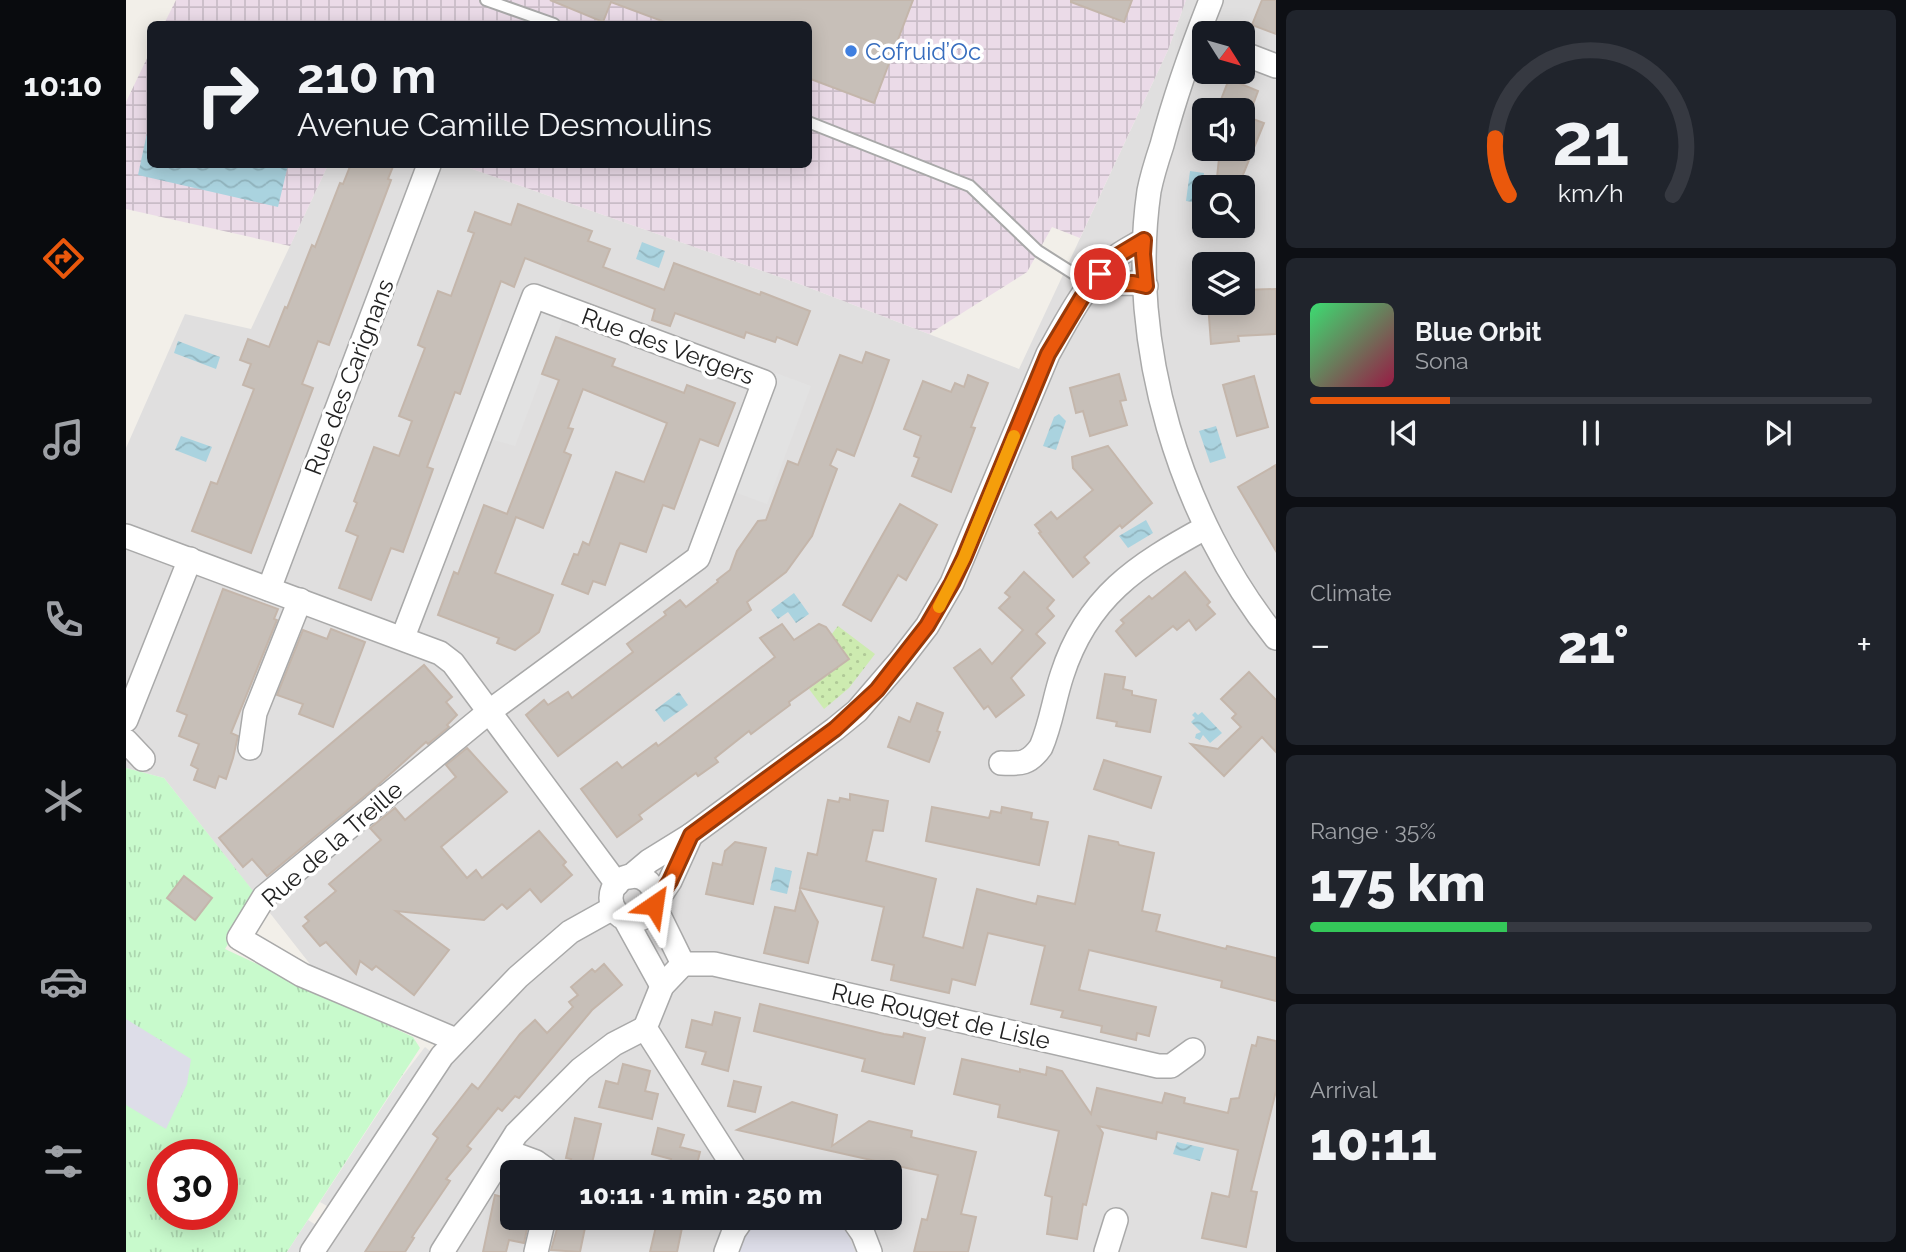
<!DOCTYPE html>
<meta charset="utf-8">
<style>
:root{--surface:#171b24;--page:#20242c;--text:#f1f3f6;--muted:#9ea1a6;--line:#363941;--accent:#ea580c}
body{margin:0;font-family:Raleway,sans-serif;background:var(--page);color:var(--text);height:100vh;display:flex;flex-direction:column;font-size:26px;white-space:nowrap}
*{box-sizing:border-box;margin:0}
p{font-size:23px;color:var(--muted)}
.icon{flex:none;width:38px;height:38px;fill:none;stroke:currentColor;stroke-width:2;stroke-linecap:round;stroke-linejoin:round}
.map{position:relative;flex:1;overflow:hidden}
.details{display:flex;flex-direction:column;gap:10px;padding:10px;background:#0d0f14;width:630px}
.details>*{flex:none}
.top-card{position:absolute;left:21px;top:21px;width:665px;height:147px;border-radius:10px;box-shadow:0 4px 18px #0003;background:#171b24;color:var(--text);overflow:hidden}
.needle{width:46px;rotate:127deg}
.buttons{position:absolute;left:1066px;top:21px;display:grid;gap:14px}
.buttons a{display:grid;place-items:center;width:63px;height:63px;border-radius:10px;background:var(--surface);box-shadow:0 4px 18px #0003;font-size:35px}
.speed{position:absolute;left:21px;top:1139px;display:flex;gap:14px;font-size:35px;font-weight:700;text-align:center}
.speed>*{display:grid;place-content:center;width:91px;height:91px;border-radius:50%;background:var(--surface);box-shadow:0 4px 18px #0003;line-height:1}
.speed .limit{border:10px solid #d22;background:#fff;color:#111}
.pin{position:absolute;display:grid;place-items:center;width:60px;height:60px;color:#fff;margin:-30px;border:4px solid #fff;border-radius:50%;box-shadow:0 2px 7px #0007}
.me{position:absolute;width:77px;margin:-38px;rotate:32deg;stroke-linejoin:round;filter:drop-shadow(0 0 5px #0008)}
.turn{display:flex;align-items:center;gap:24px;height:147px;padding:0 35px;font-size:32px}
.turn .icon{width:91px;height:91px;stroke-width:2.5}
.turn b{display:block;font-size:49px;line-height:60px}
.big{font-size:52px;font-weight:800;line-height:1.1}
.details .tile{flex:1;display:flex;flex-direction:column;justify-content:center;gap:10px;min-width:0;padding:0 24px;border-radius:10px;background:var(--page)}
.details .dial{align-items:center;gap:0}
.dial svg{height:182px;overflow:visible;fill:none;stroke:var(--line);stroke-width:7;stroke-linecap:round;text-anchor:middle}
.dial text{fill:var(--text);stroke:none}
.song{display:flex;align-items:center;gap:21px}
.cover{width:84px;height:84px;border-radius:10px;background:linear-gradient(135deg,hsl(140 70% 55%),hsl(340 70% 35%))}
.played{height:7px;border-radius:4px;background:linear-gradient(90deg,var(--accent) 25%,var(--line) 25%)}
.keys{display:flex;justify-content:space-around;direction:ltr}
.heat{display:flex;justify-content:space-between;align-items:center;font-size:38px;direction:ltr}
.charge{height:10px;border-radius:5px;background:linear-gradient(90deg,#34c759 35%,var(--line) 0)}
.trip{position:absolute;left:374px;top:1160px;width:402px;height:70px;border-radius:10px;background:var(--surface);box-shadow:0 4px 18px #0003;font-weight:800;line-height:70px;text-align:center}
main{display:flex;flex:1;min-height:0}
.dock{display:flex;flex-direction:column;width:126px;justify-content:space-around;align-items:center;background:#090b0e;color:var(--muted)}
.dock .icon{width:49px;height:49px}
.dock .on{color:var(--accent)}
.dock b{font-size:32px;color:var(--text)}
.map>svg:first-child{display:block}
</style>
<main>
<nav class="dock">
<b>10:10</b>
<svg class="icon on" aria-label="directions" viewBox="0 0 24 24"><path d="M12 3l9 9-9 9-9-9zM9 14v-3h6M13 9l2 2-2 2"/></svg>
<svg class="icon" aria-label="music" viewBox="0 0 24 24"><path d="M9 18V5l10-2v13"/><circle cx="6" cy="18" r="3"/><circle cx="16" cy="16" r="3"/></svg>
<svg class="icon" aria-label="phone" viewBox="0 0 24 24"><path d="M5 4h4l2 5-3 2q2 4 5 5l2-3 5 2v4C11 20 4 13 5 4z"/></svg>
<svg class="icon" aria-label="climate" viewBox="0 0 24 24"><path d="M12 3v18M4 7l16 10M4 17L20 7"/></svg>
<svg class="icon" aria-label="car" viewBox="0 0 24 24"><path d="M5 17H2v-5l4-1 3-4h7l3 4 3 1v5h-3M9 17h6M6 11h13"/><circle cx="7" cy="17" r="2"/><circle cx="17" cy="17" r="2"/></svg>
<svg class="icon" aria-label="filters" viewBox="0 0 24 24"><path d="M4 7h16M4 17h16"/><circle cx="9" cy="7" r="2"/><circle cx="15" cy="17" r="2"/></svg>
</nav>
<div class="map">
<svg width="1150" height="1252" viewBox="0 0 1150 1252">
<defs>
<pattern id="industrial-grid" width="8" height="8" patternUnits="userSpaceOnUse" patternTransform="scale(1.75)"><rect width="8" height="8" fill="#ebdbe8"/><path d="M0 4h8M4 0v8" fill="none" stroke="#c9bcc7"/></pattern>
<pattern id="grass-dots" width="8" height="8" patternUnits="userSpaceOnUse" patternTransform="scale(1.75)"><rect width="8" height="8" fill="#cdebb0"/><path d="M2 2h.1M6 6h.1" fill="none" stroke="#b0c997" stroke-width="1.8" stroke-linecap="round"/></pattern>
<pattern id="park-tufts" width="24" height="20" patternUnits="userSpaceOnUse" patternTransform="scale(1.75)"><rect width="24" height="20" fill="#c8facc"/><path d="M3 7l-1-3M5 7V3M7 7l1-3M15 17l-1-3M17 17v-4M19 17l1-3" fill="none" stroke="#acd6af"/></pattern>
<pattern id="water-waves" width="16" height="10" patternUnits="userSpaceOnUse" patternTransform="scale(1.75)"><rect width="16" height="10" fill="#aad3df"/><path d="M0 5q4-4 8 0t8 0" fill="none" stroke="#92b5bf"/></pattern>
</defs>
<rect width="100%" height="100%" fill="#f2efe9"/>
<path fill="#e0dfdf" fill-rule="evenodd" d="M1060 0H1150V1252H174L206 1199 343 1032 191 973 38 778 0 768V448L59 314 125 329 202 165H335L671 283 893 369 1042 50ZM1078 33H1116V72H1078ZM1078 110H1116V149H1078ZM1078 187H1116V226H1078ZM1078 264H1116V303H1078ZM387 1172H765V1218H387Z"/>
<g fill="url(#industrial-grid)">
<polygon points="50,0 1060,0 1042,50 954,238 926,227 901,272 803,334 671,283 335,165 682,164 682,24 38,24"/>
<polygon points="24,52 24,164 202,165 164,246 0,209 0,102"/>
</g>
<polygon fill="url(#grass-dots)" points="712,626 749,654 723,688 698,709 683,689 723,659 705,635"/>
<path fill="url(#park-tufts)" fill-rule="evenodd" d="M0 768 38 778 131 896 99 949 287 1037 294 1048 161 1252H0ZM37 1155H96V1214H37Z"/>
<g fill="#e2e2e2">
<polygon points="415,310 437,319 389,446 364,439"/>
<polygon points="650,373 685,386 641,504 606,491"/>
<polygon points="299,1047 305,1052 201,1206 194,1202 276,1077"/>
<polygon points="182,1220 190,1225 173,1252 161,1252"/>
</g>
<g fill="#dddde8">
<polygon points="0,1019 65,1059 61,1084 40,1129 0,1105"/>
<polygon points="635,1218 706,1218 722,1234 729,1252 612,1252 622,1230"/>
</g>
<g fill="url(#water-waves)">
<polygon points="24,119 24,164 162,165 152,207 12,175"/>
<polygon points="1064,171 1078,173 1074,203 1060,201"/>
<polygon points="516,242 539,251 533,268 510,259"/>
<polygon points="52,341 94,357 90,369 48,353"/>
<polygon points="933,414 940,421 930,450 917,446 928,417"/>
<polygon points="1090,426 1100,458 1084,463 1073,431"/>
<polygon points="55,436 86,447 80,462 49,450"/>
<polygon points="1020,520 1027,533 1002,548 993,536"/>
<polygon points="668,593 683,614 670,623 662,612 652,619 645,610"/>
<polygon points="553,692 562,705 538,722 529,710"/>
<polygon points="1069,712 1072,715 1076,712 1096,733 1084,743 1077,735 1074,740 1069,738 1070,734 1075,732 1065,722 1069,718 1066,715"/>
<polygon points="649,867 666,871 661,894 644,890"/>
<polygon points="1051,1142 1078,1148 1074,1161 1047,1154"/>
</g>
<g fill="#c7bfb8" stroke="#c4b6ab" stroke-width="2">
<polygon points="424,0 787,0 748,103 682,78 682,24 544,24 485,2 477,22"/>
<polygon points="945,0 1006,0 998,22 945,2"/>
<polygon points="1136,0 1150,0 1150,34 1126,25"/>
<polygon points="1103,79 1132,91 1125,110 1091,110"/>
<polygon points="1116,115 1138,123 1112,187 1090,187 1094,149 1116,149"/>
<polygon points="225,164 268,164 262,179 265,180 203,345 192,341 176,384 187,388 125,553 66,531 85,482 91,484 128,389 117,385 125,364 114,360 122,339 143,347 159,307 161,308 186,245 189,247 214,183 217,184"/>
<polygon points="392,204 466,231 462,241 484,249 477,267 538,290 548,263 634,295 635,292 684,311 671,345 651,337 649,342 620,332 618,338 549,313 544,326 526,320 529,309 399,258 388,287 375,281 334,394 329,392 301,467 307,469 277,552 265,548 245,600 213,588 232,536 220,531 231,503 228,501 248,447 273,456 286,421 273,416 299,348 292,345 312,291 325,296 348,233 342,231 349,212 385,225"/>
<polygon points="1150,289 1150,334 1112,336 1113,341 1085,344 1082,303 1116,303 1116,290"/>
<polygon points="430,337 489,359 486,366 558,393 561,385 609,403 592,446 574,439 548,509 537,505 520,552 494,543 479,585 467,581 462,594 436,584 448,554 452,555 457,542 463,545 490,472 518,482 541,423 457,389 442,428 447,429 438,452 445,455 417,528 390,517 369,573 427,595 413,632 389,650 371,643 373,638 312,615 328,572 332,574 358,505 381,514 433,380 416,374"/>
<polygon points="740,352 763,360 746,408 728,456 711,449 704,465 711,469 686,536 660,572 621,602 625,610 432,756 400,715 418,700 422,705 442,692 446,698 507,652 501,644 540,615 538,612 554,600 560,607 592,582 591,580 604,570 611,551 632,521 640,520 662,461 672,465 714,355 736,363"/>
<polygon points="993,374 1000,400 994,401 1001,425 964,436 957,411 950,413 944,388"/>
<polygon points="842,375 862,383 845,427 849,428 825,492 786,476 793,458 788,456 795,436 778,429 797,381 825,392 829,383 838,387"/>
<polygon points="1128,376 1142,427 1111,436 1097,385"/>
<polygon points="982,446 1026,503 996,528 994,525 958,557 963,563 947,577 913,533 915,532 909,525 925,512 931,519 967,490 947,468 946,457"/>
<polygon points="1150,465 1150,551 1112,487"/>
<polygon points="774,504 811,525 780,580 772,575 745,621 717,605"/>
<polygon points="898,572 928,600 921,608 928,616 910,634 919,643 885,678 898,695 870,717 862,706 858,709 828,668 854,649 866,664 897,630 873,608 884,597 879,593"/>
<polygon points="1059,572 1084,602 1081,605 1089,614 1070,630 1063,620 1051,630 1047,626 1010,656 990,631 998,623 995,620 1023,596 1026,599"/>
<polygon points="97,589 152,609 148,619 151,620 105,733 112,736 107,758 100,779 93,776 89,788 68,780 72,769 65,765 73,744 53,736 61,715 51,711"/>
<polygon points="656,624 668,640 693,624 700,627 723,659 663,702 664,705 625,734 623,731 589,758 592,762 572,776 570,773 513,815 516,819 491,837 455,789 491,762 496,768 530,743 532,746 649,657 634,638"/>
<polygon points="205,629 239,642 207,727 173,714 177,704 151,695 177,630 201,639"/>
<polygon points="298,665 326,697 320,702 331,715 321,725 323,727 302,744 300,742 251,786 141,876 126,859 117,867 93,838"/>
<polygon points="1123,672 1150,700 1150,752 1136,737 1098,776 1065,744 1092,749 1115,727 1106,718 1110,714 1095,699"/>
<polygon points="979,674 999,677 997,689 1006,691 1006,695 1030,700 1024,732 990,726 991,722 971,718"/>
<polygon points="791,703 817,713 811,731 814,732 803,762 762,747 773,717 784,722"/>
<polygon points="341,748 381,792 315,847 341,878 350,870 356,878 413,831 440,862 437,865 446,875 415,902 404,889 381,909 376,904 358,920 270,911 323,950 288,995 250,966 246,970 234,961 230,974 200,942 194,946 177,926 183,921 179,917 210,891 203,884 255,840 244,828 269,808 279,820 330,777 320,765"/>
<polygon points="978,760 1035,777 1025,808 968,789"/>
<polygon points="724,794 762,801 757,831 747,830 740,861 810,879 797,937 837,948 851,889 910,904 912,896 949,904 963,836 992,842 993,845 1028,853 1016,911 1034,915 1030,931 1100,949 1101,946 1150,958 1150,1001 1095,987 1096,981 963,950 953,990 1030,1007 1023,1036 1011,1033 1010,1040 975,1032 976,1026 935,1017 937,1011 905,1004 919,946 862,933 849,985 826,979 823,993 765,980 768,965 746,960 758,907 674,888 682,853 691,855 702,800 713,802 714,798 724,800"/>
<polygon points="806,807 863,818 865,811 875,813 876,807 906,813 905,819 922,822 913,865 800,841"/>
<polygon points="609,842 640,848 627,904 580,894 587,863 596,865 599,851"/>
<polygon points="58,876 86,898 69,920 41,898"/>
<polygon points="674,890 692,922 682,963 638,953 649,907 669,911"/>
<polygon points="478,964 496,985 466,1010 393,1098 389,1096 376,1111 372,1108 341,1146 345,1149 320,1179 324,1181 286,1237 288,1238 279,1252 239,1252 312,1138 307,1134 346,1084 352,1089 394,1034 409,1020 421,1033 447,1007 443,1002 452,995 445,987 466,969 469,972"/>
<polygon points="634,1004 758,1034 777,1037 778,1033 799,1038 788,1084 736,1071 739,1059 628,1031"/>
<polygon points="589,1012 614,1018 602,1071 576,1064 580,1052 560,1047 566,1020 586,1025"/>
<polygon points="1132,1037 1150,1041 1150,1091 1125,1191 1131,1192 1120,1247 1076,1238 1086,1193 1103,1197 1112,1150 1031,1132 1030,1139 972,1126 977,1133 960,1205 957,1204 951,1239 921,1234 926,1197 919,1195 933,1131 872,1117 874,1105 828,1094 836,1059 894,1072 894,1069 920,1075 921,1067 936,1071 965,1114 971,1088 1036,1103 1039,1093 1059,1098 1058,1103 1102,1113 1105,1099 1113,1098 1126,1045 1130,1046"/>
<polygon points="497,1064 524,1071 519,1091 532,1094 526,1119 473,1107 480,1081 492,1084"/>
<polygon points="608,1081 635,1087 629,1112 602,1106"/>
<polygon points="666,1102 711,1115 706,1146 743,1121 786,1131 785,1137 850,1152 835,1214 850,1217 842,1252 788,1252 796,1219 801,1220 812,1175 611,1130"/>
<polygon points="449,1118 475,1124 464,1172 441,1172 445,1159 440,1158"/>
<polygon points="532,1128 558,1135 554,1147 574,1152 569,1172 542,1172 545,1159 526,1154"/>
<polygon points="369,1195 387,1200 386,1221 402,1224 398,1243 383,1240 380,1252 357,1252"/>
<polygon points="434,1218 461,1218 454,1252 425,1250"/>
<polygon points="532,1218 558,1218 551,1252 524,1252"/>
</g>
<g fill="none" stroke-linecap="round" stroke-linejoin="round">
<g stroke="#a9a9a9" stroke-width="14">
<g id="lane">
<polyline points="360,0 428,24"/>
<polyline points="682,122 844,186 912,251 964,284"/>
</g>
</g>
<g stroke="#a9a9a9" stroke-width="26">
<g id="street">
<path d="M1085 0C1066 48 1049 96 1036 145 1031 160 1026 176 1023 191 1001 343 1054 519 1150 638"/>
<polyline points="1116,53 1150,66"/>
<polyline points="964,284 1007,283 1020,286"/>
<polyline points="0,536 314,653 327,663 491,884"/>
<polyline points="143,589 303,165"/>
<polyline points="277,637 408,296 638,382 572,558 364,711 138,897 113,938 176,975 330,1040"/>
<polyline points="0,720 64,559"/>
<polyline points="0,741 17,759"/>
<polyline points="124,748 129,713 174,600"/>
<path d="M875 763C895 764 903 764 915 747 925 724 928 699 936 675 961 597 1011 565 1079 528"/>
<circle cx="507" cy="898" r="22"/>
<path d="M504 877 523 861 565 835 709 729 731 711 774 661 801 626 826 583 922 354C940 322 958 286 986 260 995 252 1008 246 1018 240"/>
<polyline points="499,919 536,986"/>
<polyline points="557,964 588,964 1032,1066 1045,1066 1067,1050"/>
<polyline points="557,964 536,986 519,1028 611,1172"/>
<polyline points="557,964 528,905 544,881 565,835"/>
<polyline points="380,1151 410,1162 424,1172"/>
<polyline points="726,1218 737,1234 744,1252"/>
<polyline points="186,1252 316,1056 392,977 444,932 487,908"/>
<polyline points="316,1252 390,1134 455,1069 488,1044 519,1028"/>
<polyline points="410,1252 418,1218"/>
<polyline points="600,1252 608,1231 617,1218"/>
<polyline points="980,1252 990,1220"/>
</g>
</g>
<use href="#lane" stroke="#fff" stroke-width="10"/>
<use href="#street" stroke="#fff" stroke-width="23"/>
</g>
<g fill="none" stroke-linecap="round" stroke-linejoin="round">
<g stroke="#983908" stroke-width="18">
<polyline id="route" points="528,905 544,881 565,835 709,729 751,690 801,626 826,583 838,558 922,354 964,284 1007,283 1020,286 1017,254 1018,240 988,258 974,274"/>
</g>
<use href="#route" stroke="#ea580c" stroke-width="12"/>
<polyline stroke="#f59e0b" stroke-width="12" points="813,607 838,558 888,436"/>
</g>
<circle fill="#3f7fe0" stroke="#fff" stroke-width="2.5" cx="725" cy="51" r="7"/>
<g text-anchor="middle" dominant-baseline="central" stroke-width="7" stroke-linejoin="round" paint-order="stroke">
<g font-size="24" fill="#366cbe" stroke="#fff" text-anchor="start">
<text x="739" y="51">Cofruid’Oc</text>
</g>
<g font-size="24" fill="#222" stroke="#fff">
<text transform="translate(542 346) rotate(20)">Rue des Vergers</text>
<text transform="translate(223 377) rotate(-69)">Rue des Carignans</text>
<text transform="translate(206 844) rotate(-41)">Rue de la Treille</text>
<text transform="translate(815 1016) rotate(13)">Rue Rouget de Lisle</text>
</g>
</g>
</svg>
<div class="buttons">
<a><svg class="needle" viewBox="-14 -14 28 28"><path d="M0-13l5 13h-10z" fill="#e53935"/><path d="M0 13l5-13h-10z" fill="#9ea1a6"/></svg></a>
<a><svg class="icon" aria-label="sound" viewBox="0 0 24 24"><path d="M4 9h4l5-4v14l-5-4H4zM17 9q2 3 0 6"/></svg></a>
<a><svg class="icon" aria-label="search" viewBox="0 0 24 24"><circle cx="10" cy="10" r="6"/><path d="M15 15l6 6"/></svg></a>
<a><svg class="icon" aria-label="layers" viewBox="0 0 24 24"><path d="M12 4l9 5-9 5-9-5zM3 14l9 5 9-5"/></svg></a>
</div>
<div class="speed"><div class="limit">30</div></div>
<div class="pin" style="left:974px;top:274px;background:#d93025"><svg class="icon" aria-label="arrive" viewBox="0 0 24 24"><path d="M6 21V4h12l-3 4 3 4H6"/></svg></div>
<svg class="me" style="left:528px;top:905px" viewBox="-20 -20 40 40"><path d="M0-17L14 15 0 8-14 15z" fill="#ea580c" stroke="#fff" stroke-width="4"/></svg>
<div class="trip">10:11 · 1 min · 250 m</div>
<div class="top-card">
<div class="turn"><svg class="icon" aria-label="right" viewBox="0 0 24 24"><path d="M7 20v-9h11M14 6l5 5-5 5"/></svg><div><b>210 m</b>Avenue Camille Desmoulins</div></div>
</div>
</div>
<section class="details">
<div class="tile dial"><svg viewBox="0 0 100 80">
<path d="M14 69A42 42 0 1 1 86 69"/>
<path d="M14 69A42 42 0 0 1 8 44" stroke="#ea580c"/>
<text x="50" y="56" font-size="32" font-weight="700">21</text>
<text x="50" y="72" font-size="11">km/h</text>
</svg></div>
<div class="tile">
<div class="song"><i class="cover"></i><div><b>Blue Orbit</b><p>Sona</p></div></div>
<div class="played"></div>
<div class="keys"><svg class="icon" aria-label="previous" viewBox="0 0 24 24"><path d="M18 5L8 12l10 7zM5 5v14"/></svg><svg class="icon" aria-label="pause" viewBox="0 0 24 24"><path d="M8 5v14M16 5v14"/></svg><svg class="icon" aria-label="next" viewBox="0 0 24 24"><path d="M6 5l10 7-10 7zM19 5v14"/></svg></div>
</div>
<div class="tile"><p>Climate</p>
<div class="heat"><a>−</a><b class="big">21°</b><a>+</a></div>
</div>
<div class="tile"><p>Range · 35%</p><b class="big">175 km</b><div class="charge"></div></div>
<div class="tile"><p>Arrival</p><b class="big">10:11</b></div>
</section>
</main>
